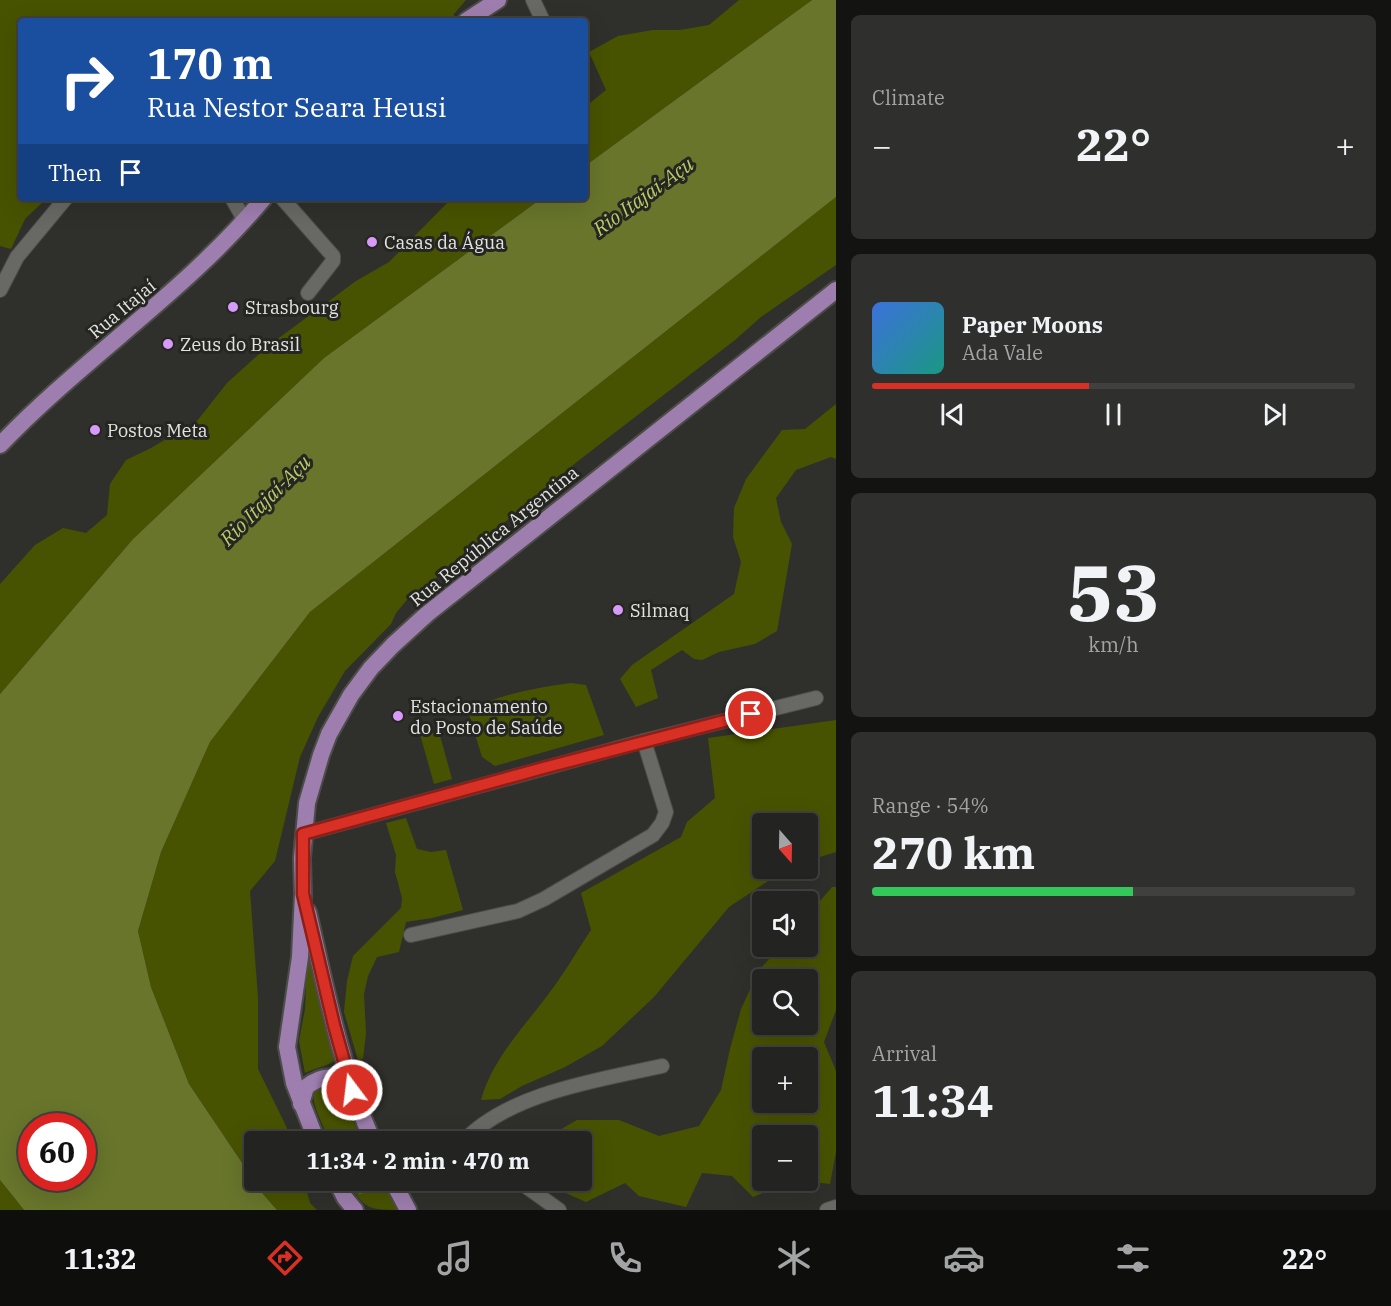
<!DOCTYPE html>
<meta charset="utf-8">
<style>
:root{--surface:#232421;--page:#2f302e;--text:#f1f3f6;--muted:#a3a4a5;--line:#40413f;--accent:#d93025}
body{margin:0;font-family:"IBM Plex Serif",serif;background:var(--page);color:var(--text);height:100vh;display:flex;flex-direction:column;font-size:22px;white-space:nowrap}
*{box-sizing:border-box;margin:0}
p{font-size:20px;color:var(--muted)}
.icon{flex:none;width:33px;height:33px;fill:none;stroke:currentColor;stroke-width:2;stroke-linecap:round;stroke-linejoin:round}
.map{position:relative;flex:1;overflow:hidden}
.sheet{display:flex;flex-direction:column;gap:15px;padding:15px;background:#131412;width:555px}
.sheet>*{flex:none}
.hud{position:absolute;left:18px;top:18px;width:570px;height:183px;border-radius:6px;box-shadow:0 6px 24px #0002,0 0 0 2px var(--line);background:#1a4fa0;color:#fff;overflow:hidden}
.needle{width:39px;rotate:160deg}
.tools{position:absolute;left:752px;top:813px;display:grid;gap:12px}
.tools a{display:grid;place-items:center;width:66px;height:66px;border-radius:6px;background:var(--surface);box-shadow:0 6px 24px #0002,0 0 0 2px var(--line);font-size:30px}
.speed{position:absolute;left:18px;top:1113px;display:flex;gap:12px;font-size:30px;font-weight:700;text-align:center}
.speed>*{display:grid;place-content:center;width:78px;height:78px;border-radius:50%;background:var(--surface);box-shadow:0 6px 24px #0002,0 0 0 2px var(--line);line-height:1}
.speed .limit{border:9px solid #d22;background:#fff;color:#111}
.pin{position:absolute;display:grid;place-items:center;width:51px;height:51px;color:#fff;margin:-26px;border:3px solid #fff;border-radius:50%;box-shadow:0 2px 6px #0007}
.me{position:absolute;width:66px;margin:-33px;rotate:345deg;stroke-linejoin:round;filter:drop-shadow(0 0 4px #0008)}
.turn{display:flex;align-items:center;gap:21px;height:126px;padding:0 30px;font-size:27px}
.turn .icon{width:78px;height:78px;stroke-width:2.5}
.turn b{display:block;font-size:42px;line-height:51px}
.then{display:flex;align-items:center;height:57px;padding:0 30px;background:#0003;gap:12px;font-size:22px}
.big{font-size:45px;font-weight:700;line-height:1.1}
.sheet .widget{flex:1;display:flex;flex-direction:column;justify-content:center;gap:9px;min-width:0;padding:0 21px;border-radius:9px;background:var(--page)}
.sheet .dial{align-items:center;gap:0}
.dial b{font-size:78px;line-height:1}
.song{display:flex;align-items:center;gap:18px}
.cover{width:72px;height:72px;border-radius:9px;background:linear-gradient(135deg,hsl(220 70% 55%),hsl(170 70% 35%))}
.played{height:6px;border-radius:3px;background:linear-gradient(90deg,var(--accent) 45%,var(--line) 45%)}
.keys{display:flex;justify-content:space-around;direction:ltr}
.heat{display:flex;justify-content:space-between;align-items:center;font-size:33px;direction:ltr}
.charge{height:9px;border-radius:4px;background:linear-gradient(90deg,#34c759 54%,var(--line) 0)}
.trip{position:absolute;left:244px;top:1131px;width:348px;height:60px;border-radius:6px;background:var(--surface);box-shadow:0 6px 24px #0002,0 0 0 2px var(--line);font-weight:700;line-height:60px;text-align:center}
.menu{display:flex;height:96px;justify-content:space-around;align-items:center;background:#0e0e0d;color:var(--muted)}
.menu .icon{width:42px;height:42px}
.menu .on{color:var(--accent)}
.menu b{font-size:27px;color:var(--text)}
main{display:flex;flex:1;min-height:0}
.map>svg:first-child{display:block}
</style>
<main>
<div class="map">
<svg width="836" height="1210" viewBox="0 0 836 1210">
<rect width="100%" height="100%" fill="#2f302c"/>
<g fill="#485301" fill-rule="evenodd">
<polygon points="0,0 466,0 448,21 21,21 21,198 47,198 25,219 11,249 0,246"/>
<polygon points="739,0 812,0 585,166 585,107 606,90 589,52 618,36 653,30 680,30 709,25"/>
<polygon points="836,197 836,265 761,317 735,340 578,461 457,562 406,601 396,613 391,624 345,671 318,717 300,757 275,861 250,891 258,998 258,1069 286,1126 291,1141 255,1142 255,1180 304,1181 310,1203 317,1210 277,1210 263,1194 189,1084 151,987 138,931 161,852 210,742 310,612"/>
<polygon points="452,198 542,198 324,358 133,539 0,694 0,584 35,545 63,528 86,533 107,515 110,484 126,460 151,448 197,421 227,383 268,346 356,281 389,262"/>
<polygon points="836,404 836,459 831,457 796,470 776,498 781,522 792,544 777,631 755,644 719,652 702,660 694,659 682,650 651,670 658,698 636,707 620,679 632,665 734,594 741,562 733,537 734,508 746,479 782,430 805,429"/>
<path d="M571 683 586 685 604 735 495 766 482 757 468 711C499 694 535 688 571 683Z"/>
<path d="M836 720V852L807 861V824H762V868L786 869 729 907 654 997 602 1046 565 1067 522 1086 500 1099 481 1100C492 1059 525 1026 550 992 565 972 577 951 591 930L581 893 681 837 687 822 715 798 708 738Z"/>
<polygon points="439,732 452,779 434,784 420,734"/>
<polygon points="406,818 417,849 431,852 446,850 463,910 432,918 406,922 399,952 377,957 368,976 364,994 366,1033 363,1059 358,1060 344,1012 347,981 353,956 401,908 402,898 395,872 396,855 386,823"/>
<path d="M832 887H836V1010L824 1042 836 1071V1152L830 1184 803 1181 807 1180V1136H762V1180L793 1181 753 1197 732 1176 702 1173 686 1207 639 1196 625 1183 586 1202 550 1186 546 1181 582 1180V1142L540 1141 577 1120H619L659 1136 699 1126 721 1090 730 1049 741 1009 759 970 780 947 807 946V916ZM762 980H807V1024H762ZM762 1058H807V1102H762Z"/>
<path d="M308 944 336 1059C330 1066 314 1068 305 1073L299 1041 305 1009Z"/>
<path d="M326 1086H335L342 1090 361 1141H330C326 1132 311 1103 314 1094 316 1089 321 1087 326 1086Z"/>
<polygon points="0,1180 24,1210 0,1210"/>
<path d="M348 1181H387L402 1210C369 1210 364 1210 348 1181Z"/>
</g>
<path fill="#68752b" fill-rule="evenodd" d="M812 0H836V197L310 612 210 742 161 852 138 931 151 987 189 1084 263 1194 277 1210H24L0 1180V694L133 539 324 358 542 198H585V166ZM32 1126H82V1178H32Z"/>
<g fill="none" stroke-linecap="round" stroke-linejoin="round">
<g stroke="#4c4d49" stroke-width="16">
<g id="minor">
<polyline points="533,0 543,21"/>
<polyline points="232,198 245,221"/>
<polyline points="282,198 333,256 333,261 308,293"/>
<polyline points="0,290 17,257 66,198"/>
<polyline points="303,834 644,741 816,698"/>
<polyline points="411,935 518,911 544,899 653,835 662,823 666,812 644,741"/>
<polyline points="382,1142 422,1142"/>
<path d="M463 1142C508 1093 599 1080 662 1066"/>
<polyline points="517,1180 559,1210"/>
<polyline points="827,1210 836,1207"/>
</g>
</g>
<g stroke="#4c4d49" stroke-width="20">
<g id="major">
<polyline points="466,21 498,0"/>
<path d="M0 445C83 358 187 291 264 198"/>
<path d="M308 912C326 990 341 1068 373 1142"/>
<path d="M301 1104 306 1087C323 1074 337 1073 352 1090"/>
<polyline points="317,1142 294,1083 287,1047 300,957 303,894 302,858 307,803 321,755 329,734 351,695 371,668 393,645 427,614 836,290"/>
<polyline points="336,1180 345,1198 355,1210"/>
<polyline points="392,1180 408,1210"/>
</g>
</g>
<g stroke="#666763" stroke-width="2" stroke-dasharray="3 3" stroke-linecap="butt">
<polyline points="447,21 454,16"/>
<polyline points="359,1193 382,1187"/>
</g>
<use href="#minor" stroke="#686965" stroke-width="14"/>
<use href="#major" stroke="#9e7eae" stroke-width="16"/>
</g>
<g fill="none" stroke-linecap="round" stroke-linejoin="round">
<g stroke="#8d1f18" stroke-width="15">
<polyline id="route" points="352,1090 334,1025 303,894 303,834 547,767 751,714"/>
</g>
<use href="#route" stroke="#d93025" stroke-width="10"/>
</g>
<g fill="#d89af8" stroke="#252622" stroke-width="2">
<circle cx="372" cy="242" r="6"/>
<circle cx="233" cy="307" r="6"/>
<circle cx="168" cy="344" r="6"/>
<circle cx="95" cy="430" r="6"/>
<circle cx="618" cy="610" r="6"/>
<circle cx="398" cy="716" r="6"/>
</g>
<g text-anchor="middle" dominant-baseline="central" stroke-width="6" stroke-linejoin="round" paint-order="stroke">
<g font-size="18" fill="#e3e4e1" stroke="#252622" text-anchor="start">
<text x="384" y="242">Casas da Água</text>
<text x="245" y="307">Strasbourg</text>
<text x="180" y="344">Zeus do Brasil</text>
<text x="107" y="430">Postos Meta</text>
<text x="630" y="610">Silmaq</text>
<text x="410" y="706">Estacionamento<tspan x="410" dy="21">do Posto de Saúde</tspan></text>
</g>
<g font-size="18" fill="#e3e4e1" stroke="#252622">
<text transform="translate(122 309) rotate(-40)">Rua Itajaí</text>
<text transform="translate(494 536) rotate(-39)">Rua República Argentina</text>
</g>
<g font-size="20" font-style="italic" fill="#bacc67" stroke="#252622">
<text transform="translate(643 196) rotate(-36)">Rio Itajaí-Açu</text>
<text transform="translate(265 500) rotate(-45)">Rio Itajaí-Açu</text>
</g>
</g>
</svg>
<div class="tools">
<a><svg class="needle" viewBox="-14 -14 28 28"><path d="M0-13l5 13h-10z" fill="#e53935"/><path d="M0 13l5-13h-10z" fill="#a3a4a5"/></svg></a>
<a><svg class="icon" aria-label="sound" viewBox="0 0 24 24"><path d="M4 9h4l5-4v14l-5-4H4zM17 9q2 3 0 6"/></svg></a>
<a><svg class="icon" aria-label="search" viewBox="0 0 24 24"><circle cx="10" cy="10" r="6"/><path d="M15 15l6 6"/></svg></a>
<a>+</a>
<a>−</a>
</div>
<div class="speed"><div class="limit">60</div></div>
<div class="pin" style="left:751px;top:714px;background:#d93025"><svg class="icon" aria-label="arrive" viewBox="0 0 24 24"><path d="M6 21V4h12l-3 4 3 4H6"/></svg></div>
<svg class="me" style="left:352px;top:1090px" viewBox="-20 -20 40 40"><circle r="17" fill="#d93025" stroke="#fff" stroke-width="3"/><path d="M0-11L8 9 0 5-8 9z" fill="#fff"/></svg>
<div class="trip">11:34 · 2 min · 470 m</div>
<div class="hud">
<div class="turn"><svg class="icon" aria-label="right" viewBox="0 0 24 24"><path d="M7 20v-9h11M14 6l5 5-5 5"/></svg><div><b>170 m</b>Rua Nestor Seara Heusi</div></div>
<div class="then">Then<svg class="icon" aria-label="arrive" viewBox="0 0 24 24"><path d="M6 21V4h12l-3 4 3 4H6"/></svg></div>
</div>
</div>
<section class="sheet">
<div class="widget"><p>Climate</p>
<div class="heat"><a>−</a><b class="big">22°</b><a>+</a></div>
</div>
<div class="widget">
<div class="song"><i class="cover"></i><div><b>Paper Moons</b><p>Ada Vale</p></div></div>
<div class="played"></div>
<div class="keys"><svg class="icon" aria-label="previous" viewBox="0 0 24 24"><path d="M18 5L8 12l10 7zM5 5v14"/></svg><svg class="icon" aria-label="pause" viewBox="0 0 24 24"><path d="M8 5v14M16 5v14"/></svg><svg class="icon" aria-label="next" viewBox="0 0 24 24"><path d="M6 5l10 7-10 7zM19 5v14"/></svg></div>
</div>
<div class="widget dial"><b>53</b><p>km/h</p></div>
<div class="widget"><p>Range · 54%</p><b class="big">270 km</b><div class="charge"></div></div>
<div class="widget"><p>Arrival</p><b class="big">11:34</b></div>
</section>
</main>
<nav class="menu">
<b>11:32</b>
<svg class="icon on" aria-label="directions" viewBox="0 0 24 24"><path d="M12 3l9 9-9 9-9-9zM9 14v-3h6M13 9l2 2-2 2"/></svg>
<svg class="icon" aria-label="music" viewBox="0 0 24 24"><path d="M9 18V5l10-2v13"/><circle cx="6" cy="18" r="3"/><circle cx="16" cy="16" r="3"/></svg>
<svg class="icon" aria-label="phone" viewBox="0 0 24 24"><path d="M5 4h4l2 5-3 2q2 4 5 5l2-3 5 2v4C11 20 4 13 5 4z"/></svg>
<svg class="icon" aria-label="climate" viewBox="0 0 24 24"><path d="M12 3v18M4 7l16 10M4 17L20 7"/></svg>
<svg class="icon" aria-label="car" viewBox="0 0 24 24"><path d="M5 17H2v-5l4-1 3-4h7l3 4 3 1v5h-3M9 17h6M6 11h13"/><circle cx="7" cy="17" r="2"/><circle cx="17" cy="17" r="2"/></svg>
<svg class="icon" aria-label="filters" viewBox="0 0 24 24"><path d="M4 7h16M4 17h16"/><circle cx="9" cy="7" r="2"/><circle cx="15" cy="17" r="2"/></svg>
<b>22°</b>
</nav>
